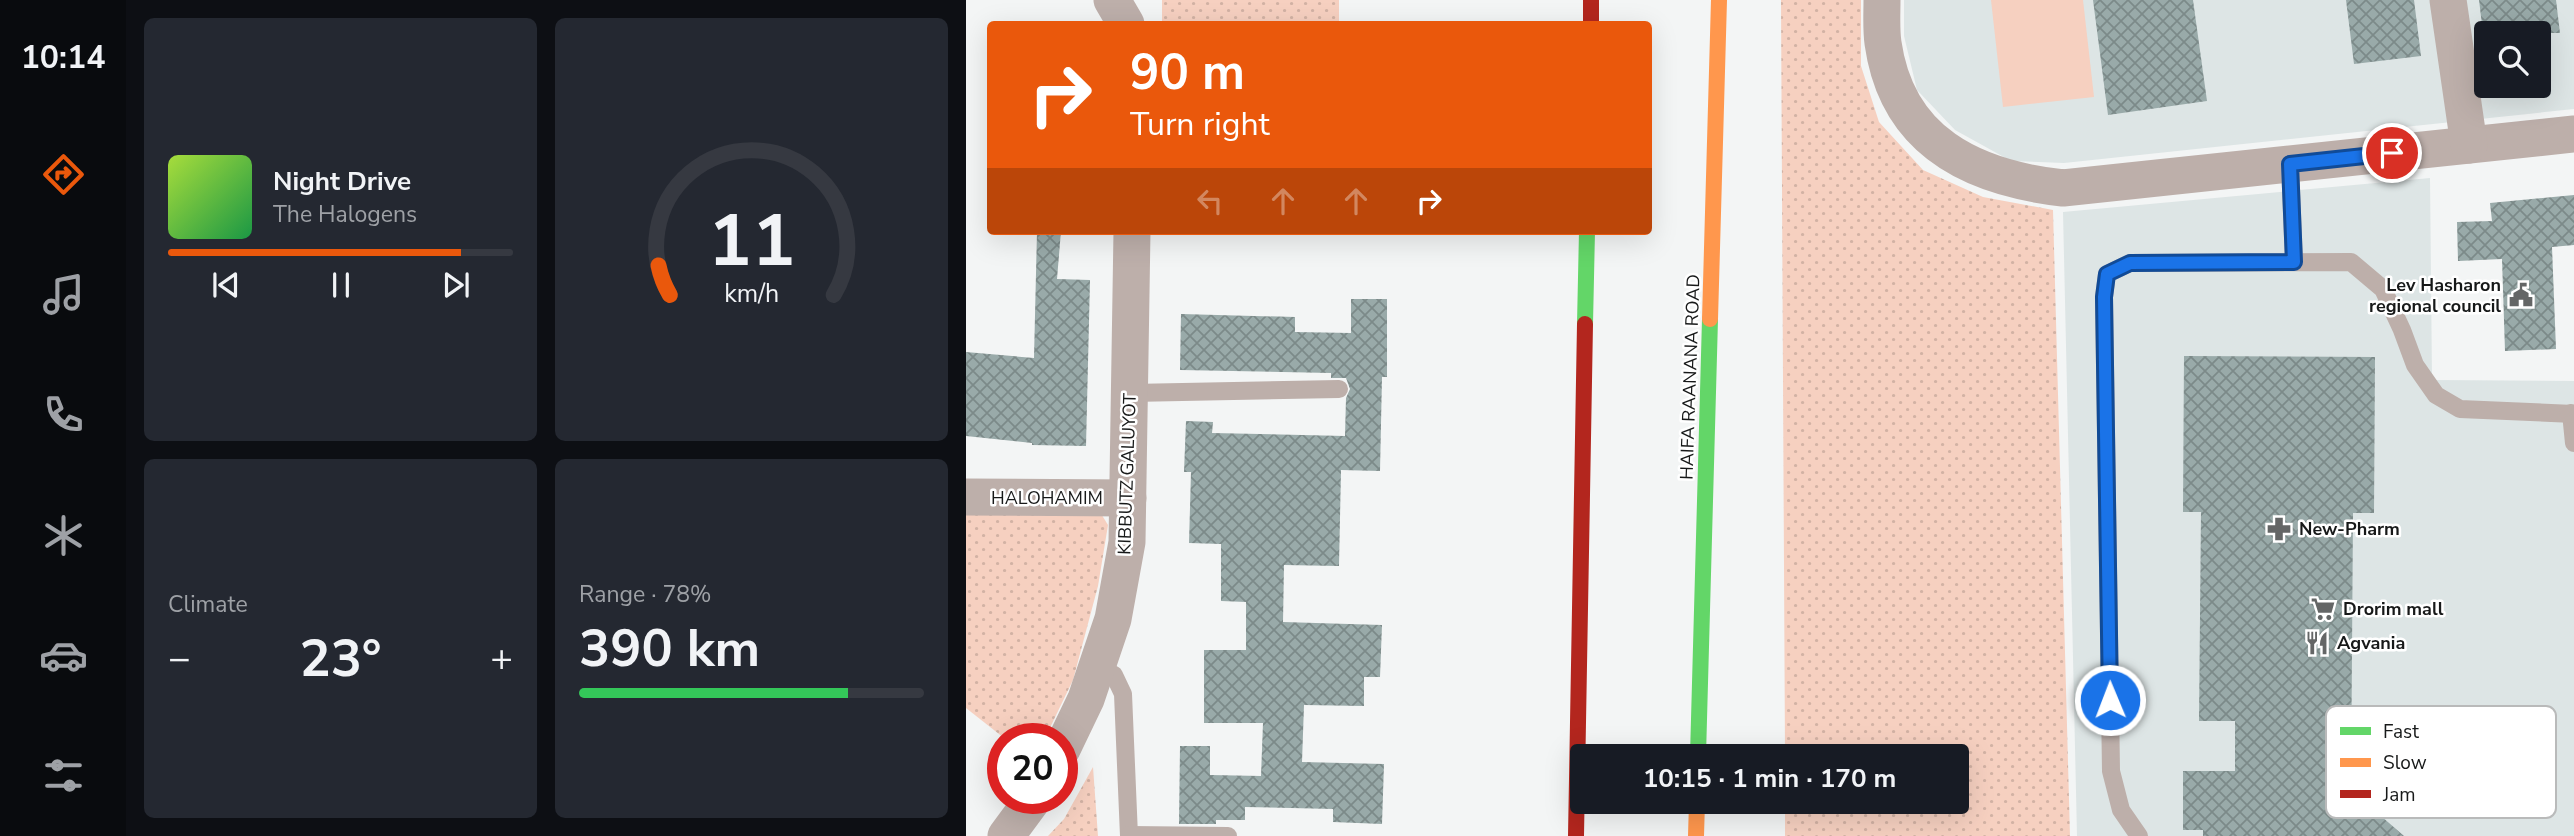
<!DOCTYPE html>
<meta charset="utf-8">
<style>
:root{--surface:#171b24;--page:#242831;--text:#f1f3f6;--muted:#9ea1a6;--line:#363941;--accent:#ea580c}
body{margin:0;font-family:"Nunito Sans",sans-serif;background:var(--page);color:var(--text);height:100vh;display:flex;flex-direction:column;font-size:26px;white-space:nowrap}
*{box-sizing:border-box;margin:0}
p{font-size:23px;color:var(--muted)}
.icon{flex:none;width:38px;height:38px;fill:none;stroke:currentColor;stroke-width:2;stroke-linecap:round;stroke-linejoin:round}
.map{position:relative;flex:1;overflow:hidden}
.side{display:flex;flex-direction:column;gap:18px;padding:18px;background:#0d0f14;width:840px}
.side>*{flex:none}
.guide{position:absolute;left:21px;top:21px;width:665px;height:214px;border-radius:7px;box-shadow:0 7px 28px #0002;background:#ea580c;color:#fff;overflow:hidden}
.buttons{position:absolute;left:1508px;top:21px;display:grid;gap:14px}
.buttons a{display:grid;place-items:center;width:77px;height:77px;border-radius:7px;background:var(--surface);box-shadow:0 7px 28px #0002;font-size:35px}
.speed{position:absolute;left:21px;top:723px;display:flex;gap:14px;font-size:35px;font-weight:700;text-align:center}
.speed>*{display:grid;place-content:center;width:91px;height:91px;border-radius:50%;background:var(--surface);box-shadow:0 7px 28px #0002;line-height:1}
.speed .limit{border:10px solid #d22;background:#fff;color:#111}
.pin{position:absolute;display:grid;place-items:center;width:60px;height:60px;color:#fff;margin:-30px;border:4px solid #fff;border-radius:50%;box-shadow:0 2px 7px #0007}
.me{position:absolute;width:77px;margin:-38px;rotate:359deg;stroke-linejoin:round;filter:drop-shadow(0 0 5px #0008)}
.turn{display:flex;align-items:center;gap:24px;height:147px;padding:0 28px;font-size:32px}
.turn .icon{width:91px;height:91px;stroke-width:2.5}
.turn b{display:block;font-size:49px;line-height:60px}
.lanes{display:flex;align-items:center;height:66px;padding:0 28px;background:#0003;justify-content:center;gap:35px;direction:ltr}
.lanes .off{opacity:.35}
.big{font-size:52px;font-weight:700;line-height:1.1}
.side .widget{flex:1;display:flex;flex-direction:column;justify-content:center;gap:10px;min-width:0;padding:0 24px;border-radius:10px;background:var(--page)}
.side .dial{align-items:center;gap:0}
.dial svg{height:182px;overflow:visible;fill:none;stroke:var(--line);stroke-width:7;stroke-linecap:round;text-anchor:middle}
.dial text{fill:var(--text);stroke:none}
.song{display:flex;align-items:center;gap:21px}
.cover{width:84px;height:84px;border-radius:10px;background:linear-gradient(135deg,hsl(80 70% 55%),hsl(140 70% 35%))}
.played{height:7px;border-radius:4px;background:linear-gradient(90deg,var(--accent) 85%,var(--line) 85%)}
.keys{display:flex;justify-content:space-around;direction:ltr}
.heat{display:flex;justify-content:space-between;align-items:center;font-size:38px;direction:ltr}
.charge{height:10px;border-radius:5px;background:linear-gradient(90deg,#34c759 78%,var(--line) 0)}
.side .tiles{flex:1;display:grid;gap:18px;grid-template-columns:repeat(2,1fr)}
.trip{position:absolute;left:604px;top:744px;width:399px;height:70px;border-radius:7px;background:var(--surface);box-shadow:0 7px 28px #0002;font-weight:700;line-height:70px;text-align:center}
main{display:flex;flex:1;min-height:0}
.tabs{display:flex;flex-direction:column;width:126px;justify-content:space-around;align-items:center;background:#090b0e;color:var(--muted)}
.tabs .icon{width:49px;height:49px}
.tabs .on{color:var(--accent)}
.tabs b{font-size:32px;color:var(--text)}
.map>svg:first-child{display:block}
</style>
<main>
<nav class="tabs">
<b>10:14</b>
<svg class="icon on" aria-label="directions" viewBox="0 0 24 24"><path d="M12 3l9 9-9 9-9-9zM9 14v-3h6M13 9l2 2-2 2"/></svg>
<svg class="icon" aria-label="music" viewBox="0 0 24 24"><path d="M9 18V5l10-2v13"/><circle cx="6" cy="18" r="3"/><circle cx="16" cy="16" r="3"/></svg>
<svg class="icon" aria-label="phone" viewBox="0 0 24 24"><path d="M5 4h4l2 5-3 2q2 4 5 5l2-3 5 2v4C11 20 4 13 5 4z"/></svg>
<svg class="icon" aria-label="climate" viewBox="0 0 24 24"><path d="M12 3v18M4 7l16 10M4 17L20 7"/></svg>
<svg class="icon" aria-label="car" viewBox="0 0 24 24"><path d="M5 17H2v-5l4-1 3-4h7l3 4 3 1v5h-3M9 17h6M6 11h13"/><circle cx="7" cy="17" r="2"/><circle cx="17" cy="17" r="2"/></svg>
<svg class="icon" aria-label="filters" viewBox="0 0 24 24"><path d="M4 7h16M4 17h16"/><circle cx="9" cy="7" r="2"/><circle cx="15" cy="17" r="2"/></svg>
</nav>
<section class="side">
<div class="tiles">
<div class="widget">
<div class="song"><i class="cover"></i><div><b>Night Drive</b><p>The Halogens</p></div></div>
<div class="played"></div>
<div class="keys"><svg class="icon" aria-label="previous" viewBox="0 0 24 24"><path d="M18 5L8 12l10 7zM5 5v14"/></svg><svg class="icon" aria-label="pause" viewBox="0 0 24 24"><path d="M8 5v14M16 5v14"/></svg><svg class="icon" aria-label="next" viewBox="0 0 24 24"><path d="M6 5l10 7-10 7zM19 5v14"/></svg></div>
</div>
<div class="widget dial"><svg viewBox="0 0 100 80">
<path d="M14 69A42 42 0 1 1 86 69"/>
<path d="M14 69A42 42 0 0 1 9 56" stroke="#ea580c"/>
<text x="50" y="56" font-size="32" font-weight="700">11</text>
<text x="50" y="72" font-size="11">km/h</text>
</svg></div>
<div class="widget"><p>Climate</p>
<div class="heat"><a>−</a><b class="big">23°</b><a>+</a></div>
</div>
<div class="widget"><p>Range · 78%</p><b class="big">390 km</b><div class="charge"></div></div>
</div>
</section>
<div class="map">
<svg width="1608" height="836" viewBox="0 0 1608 836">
<defs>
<pattern id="grass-dots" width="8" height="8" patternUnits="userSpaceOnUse" patternTransform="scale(1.75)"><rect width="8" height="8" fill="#f6d0c0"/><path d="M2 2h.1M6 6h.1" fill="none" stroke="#d2b2a4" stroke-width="1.8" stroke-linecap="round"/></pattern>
<pattern id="building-cross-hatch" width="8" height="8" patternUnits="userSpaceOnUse" patternTransform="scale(1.75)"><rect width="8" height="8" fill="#99aaa9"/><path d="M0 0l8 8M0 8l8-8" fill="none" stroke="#7c8a89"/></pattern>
</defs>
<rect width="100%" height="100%" fill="#f3f5f5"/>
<g fill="#dde5e5" fill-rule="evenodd">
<path d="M938 0H1608V109L1098 163 1045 161 989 130 951 90 938 36ZM1521 33H1573V86H1521Z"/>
<polygon points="1464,178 1466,380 1608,381 1608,836 1111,836 1097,212"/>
</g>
<g fill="url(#grass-dots)">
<rect x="196" y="0" width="177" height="24"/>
<polygon points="815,0 895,0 895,66 913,122 957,170 1017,197 1087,210 1104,836 819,836 819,802 990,802 990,756 819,756"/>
<polygon points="0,499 134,512 142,525 132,586 107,680 79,738 38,738 0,708"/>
<polygon points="127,767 132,836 82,836 98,819"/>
</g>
<polygon fill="#f6d0c0" points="1025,0 1117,0 1128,97 1037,107"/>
<g fill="url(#building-cross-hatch)">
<polygon points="1127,0 1227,0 1241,101 1142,115"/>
<polygon points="1380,0 1448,0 1455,56 1388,64"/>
<polygon points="1513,0 1590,0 1594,33 1517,33"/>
<polygon points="1608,195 1608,245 1586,247 1590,349 1539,351 1536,259 1492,261 1491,222 1526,221 1524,203"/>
<polygon points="71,231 95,231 91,279 124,280 120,446 66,445 66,443 0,436 0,352 68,358"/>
<polygon points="385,299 421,299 421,377 416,377 414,471 375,470 373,566 318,565 317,622 416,625 414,677 398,677 398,706 338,705 336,762 418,764 416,824 367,822 367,809 279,807 279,820 250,820 250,824 213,824 214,746 244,746 244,775 295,776 297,723 238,723 238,650 280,650 280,602 255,601 255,544 223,543 225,472 218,472 220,421 247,422 246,433 379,436 380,398 384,389 380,378 365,378 365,373 214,370 215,314 329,317 329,332 385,333"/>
<polygon points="1218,356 1409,357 1408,513 1387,513 1385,790 1438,836 1237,836 1237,830 1217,830 1217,771 1269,771 1269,721 1233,721 1235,512 1217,512"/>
</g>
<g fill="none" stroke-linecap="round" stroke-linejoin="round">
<g stroke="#bdafaa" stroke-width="18">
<polyline points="1324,164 1328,262"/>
<polyline points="165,393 373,389"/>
<polyline points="1605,413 1608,443"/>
<polyline points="131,667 148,675 157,694 163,836"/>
<polyline points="163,835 262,836"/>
<polyline points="1173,836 1155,810 1145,771 1138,297 1141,274 1164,263 1385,262 1417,289 1436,330 1449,365 1470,395 1494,409 1608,414"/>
</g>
<g stroke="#bdafaa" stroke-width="37">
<polyline points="146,0 160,24"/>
<path d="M916 0C916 14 915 29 917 43 931 142 1007 178 1097 188L1608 134"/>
<polyline points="1482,0 1503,145"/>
<polyline points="0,497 162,498"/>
<polyline points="96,749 120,699 147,619 161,542 166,231"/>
<polyline points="40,836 68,798"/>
</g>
<g stroke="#63d668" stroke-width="16">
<polyline points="619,324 621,231"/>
<polyline points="732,756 744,319"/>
</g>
<g stroke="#ff974d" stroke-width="16">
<polyline points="744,319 753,0"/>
<polyline points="730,836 731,802"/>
</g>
<g stroke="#b3261e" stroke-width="16">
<polyline points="625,0 625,24"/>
<polyline points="610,836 619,324"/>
</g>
</g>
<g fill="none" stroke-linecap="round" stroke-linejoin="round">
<g stroke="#114b97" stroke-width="18">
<polyline id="route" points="1144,700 1138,297 1141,274 1164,263 1328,262 1324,164 1426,153"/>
</g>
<use href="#route" stroke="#1a73e8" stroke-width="12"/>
</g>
<defs>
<g id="civic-bare" transform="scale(1.89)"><path d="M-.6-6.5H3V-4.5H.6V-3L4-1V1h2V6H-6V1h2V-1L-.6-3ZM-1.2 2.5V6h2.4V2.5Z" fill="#646666" stroke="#fff" stroke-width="2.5" paint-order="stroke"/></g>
<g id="pharmacy-bare" transform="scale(1.89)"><path d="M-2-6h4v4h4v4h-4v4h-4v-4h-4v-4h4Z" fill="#646666" stroke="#fff" stroke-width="2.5" paint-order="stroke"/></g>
<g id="supermarket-bare" transform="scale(1.89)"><path d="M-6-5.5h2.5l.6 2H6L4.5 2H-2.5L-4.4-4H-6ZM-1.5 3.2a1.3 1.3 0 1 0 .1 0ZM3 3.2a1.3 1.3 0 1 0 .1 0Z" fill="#646666" stroke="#fff" stroke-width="2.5" paint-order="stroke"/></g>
<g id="restaurant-bare" transform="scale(1.89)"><path d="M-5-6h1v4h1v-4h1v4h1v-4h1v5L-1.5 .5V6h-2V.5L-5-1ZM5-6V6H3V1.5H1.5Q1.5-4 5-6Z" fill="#646666" stroke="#fff" stroke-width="2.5" paint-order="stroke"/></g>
</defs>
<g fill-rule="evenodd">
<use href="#civic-bare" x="1555" y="295"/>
<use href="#pharmacy-bare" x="1313" y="529"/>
<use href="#supermarket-bare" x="1357" y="609"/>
<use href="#restaurant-bare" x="1351" y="643"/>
</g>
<g text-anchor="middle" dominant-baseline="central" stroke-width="5" stroke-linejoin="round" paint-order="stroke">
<g font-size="18" font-weight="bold" fill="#171919" stroke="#fff" text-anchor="start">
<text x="1535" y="285" text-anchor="end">Lev Hasharon<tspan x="1535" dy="21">regional council</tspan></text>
<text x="1333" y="529">New-Pharm</text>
<text x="1377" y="609">Drorim mall</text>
<text x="1371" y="643">Agvania</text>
</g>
<g font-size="18" fill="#171919" stroke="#fff">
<text transform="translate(724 377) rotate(-88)">HAIFA RAANANA ROAD</text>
<text transform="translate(161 474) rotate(-88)">KIBBUTZ GALUYOT</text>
<text x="81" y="498">HALOHAMIM</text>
</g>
</g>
<rect x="1360" y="706" width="230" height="112" rx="10" fill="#fff" stroke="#b9baba" stroke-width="2"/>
<rect x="1374" y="727" width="31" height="8" fill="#63d668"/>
<rect x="1374" y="758" width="31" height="9" fill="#ff974d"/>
<rect x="1374" y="790" width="31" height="8" fill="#b3261e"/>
<g font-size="19" fill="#171919">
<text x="1417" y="738">Fast</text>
<text x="1417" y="769">Slow</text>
<text x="1417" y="801">Jam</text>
</g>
</svg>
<div class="buttons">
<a><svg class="icon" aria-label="search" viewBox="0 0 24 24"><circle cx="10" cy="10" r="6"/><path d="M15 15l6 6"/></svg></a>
</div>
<div class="speed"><div class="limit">20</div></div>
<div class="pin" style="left:1426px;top:153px;background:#d93025"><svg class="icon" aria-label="arrive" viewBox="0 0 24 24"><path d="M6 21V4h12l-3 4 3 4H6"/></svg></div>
<svg class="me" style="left:1144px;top:700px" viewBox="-20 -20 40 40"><circle r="17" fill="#1a73e8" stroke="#fff" stroke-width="3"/><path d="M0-11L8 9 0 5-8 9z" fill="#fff"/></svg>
<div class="trip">10:15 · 1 min · 170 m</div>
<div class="guide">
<div class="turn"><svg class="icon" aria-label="right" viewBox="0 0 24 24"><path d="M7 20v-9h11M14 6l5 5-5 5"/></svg><div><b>90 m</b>Turn right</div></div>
<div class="lanes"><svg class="icon off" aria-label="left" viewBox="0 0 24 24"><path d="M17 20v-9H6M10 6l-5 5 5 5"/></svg><svg class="icon off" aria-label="ahead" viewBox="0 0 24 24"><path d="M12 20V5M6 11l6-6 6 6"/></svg><svg class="icon off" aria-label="ahead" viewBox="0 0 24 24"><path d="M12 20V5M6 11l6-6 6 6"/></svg><svg class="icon" aria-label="right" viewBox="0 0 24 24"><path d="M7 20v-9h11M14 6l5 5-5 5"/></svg></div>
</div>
</div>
</main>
